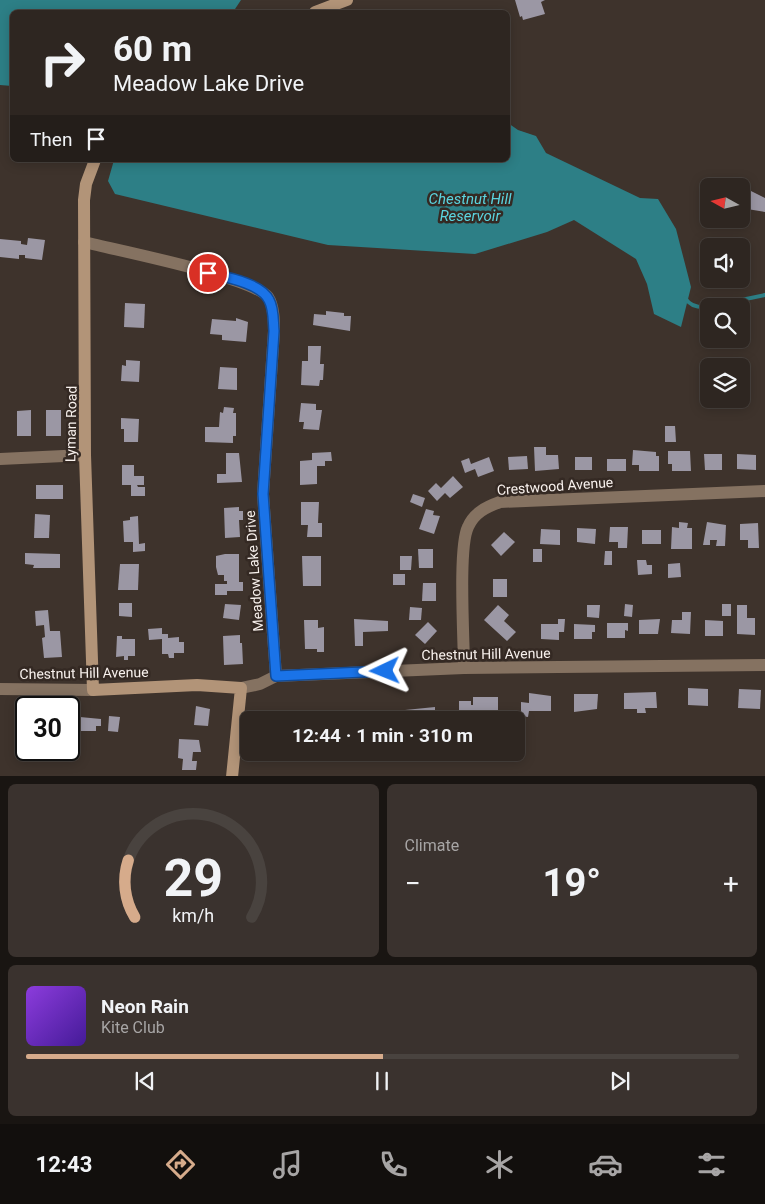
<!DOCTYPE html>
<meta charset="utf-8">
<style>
:root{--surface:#2e2621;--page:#3a322e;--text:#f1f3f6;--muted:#a7a5a5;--line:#49433f;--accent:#d6ab8b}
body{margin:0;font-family:Roboto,sans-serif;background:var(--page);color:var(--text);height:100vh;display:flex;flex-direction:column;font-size:19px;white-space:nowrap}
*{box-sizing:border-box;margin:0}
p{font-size:16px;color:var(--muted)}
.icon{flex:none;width:28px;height:28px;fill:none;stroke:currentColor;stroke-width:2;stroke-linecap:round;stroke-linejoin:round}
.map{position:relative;height:776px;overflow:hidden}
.drawer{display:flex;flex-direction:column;gap:8px;padding:8px;background:#191512;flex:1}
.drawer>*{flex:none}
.guide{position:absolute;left:10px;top:10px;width:500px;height:152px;border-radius:8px;box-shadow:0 2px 12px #0003,0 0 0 1px var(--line);background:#2e2621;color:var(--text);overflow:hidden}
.needle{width:32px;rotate:278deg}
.controls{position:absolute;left:700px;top:178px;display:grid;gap:10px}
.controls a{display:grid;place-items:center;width:50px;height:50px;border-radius:8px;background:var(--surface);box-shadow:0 2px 12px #0003,0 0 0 1px var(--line);font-size:25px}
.speed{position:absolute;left:15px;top:696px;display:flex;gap:10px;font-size:25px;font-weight:700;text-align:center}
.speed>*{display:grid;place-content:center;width:65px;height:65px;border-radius:50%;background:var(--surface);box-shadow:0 2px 12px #0003,0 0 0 1px var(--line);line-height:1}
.speed .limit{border:2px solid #111;border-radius:8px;background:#fff;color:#111}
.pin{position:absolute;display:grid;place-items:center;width:42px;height:42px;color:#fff;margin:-21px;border:2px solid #fff;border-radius:50%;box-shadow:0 1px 5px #0007}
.me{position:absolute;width:55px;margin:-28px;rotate:268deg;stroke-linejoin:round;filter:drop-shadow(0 0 4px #0008)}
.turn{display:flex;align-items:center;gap:18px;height:105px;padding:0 20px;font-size:22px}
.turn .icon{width:65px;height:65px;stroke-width:2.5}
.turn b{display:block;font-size:35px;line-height:42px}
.then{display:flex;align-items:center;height:48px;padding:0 20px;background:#0003;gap:10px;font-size:19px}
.big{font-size:38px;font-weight:700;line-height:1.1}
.drawer .widget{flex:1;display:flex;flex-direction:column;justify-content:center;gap:8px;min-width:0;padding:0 18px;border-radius:8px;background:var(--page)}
.drawer .dial{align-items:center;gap:0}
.dial svg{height:130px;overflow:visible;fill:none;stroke:var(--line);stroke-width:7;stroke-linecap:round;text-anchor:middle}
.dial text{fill:var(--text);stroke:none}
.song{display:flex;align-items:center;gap:15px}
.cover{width:60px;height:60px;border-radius:8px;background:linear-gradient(135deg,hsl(270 70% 55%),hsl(260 70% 35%))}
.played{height:5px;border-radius:2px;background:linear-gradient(90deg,var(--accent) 50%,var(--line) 50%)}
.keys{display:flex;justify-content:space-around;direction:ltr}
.heat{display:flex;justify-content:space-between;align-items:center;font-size:28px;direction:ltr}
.drawer .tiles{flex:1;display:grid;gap:8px;grid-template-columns:1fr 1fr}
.widget:last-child{grid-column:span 2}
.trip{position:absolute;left:240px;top:711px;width:285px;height:50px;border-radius:8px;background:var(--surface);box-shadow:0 2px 12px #0003,0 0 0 1px var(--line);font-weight:700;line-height:50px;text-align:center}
.tab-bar{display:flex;height:80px;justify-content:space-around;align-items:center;background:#120f0d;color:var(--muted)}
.tab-bar .icon{width:35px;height:35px}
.tab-bar .selected{color:var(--accent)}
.tab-bar b{font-size:22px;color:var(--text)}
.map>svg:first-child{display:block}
</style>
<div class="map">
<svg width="765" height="777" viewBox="0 0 765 777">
<rect width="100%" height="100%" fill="#3e332c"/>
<g fill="#2d7f86">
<polygon points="0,0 241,0 233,12 12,12 12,86 0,85"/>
<polygon points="508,123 518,130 536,136 546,153 640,198 658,199 676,229 691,287 681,327 654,314 647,284 636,259 574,220 547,232 475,254 328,245 115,194 108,181 114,160 508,160"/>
</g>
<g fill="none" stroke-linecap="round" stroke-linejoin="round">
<g stroke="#2d7f86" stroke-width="4">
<path d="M685 298C690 306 700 308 709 307"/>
<polyline points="712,306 765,295"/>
</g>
</g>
<g fill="#9b97a4">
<polygon points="515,0 545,0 541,2 545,14 523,20 522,16 520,17"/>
<polygon points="742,191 750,194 751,191 765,198 765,212 741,208"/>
<polygon points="28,238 45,240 42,260 25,258 25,255 19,255 19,259 0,257 0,239 21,241 21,244 27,245"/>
<polygon points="125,303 145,304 144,328 124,327"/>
<polygon points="326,311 344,313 344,316 351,316 350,331 313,325 314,314 326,315"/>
<polygon points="236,318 248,322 246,342 222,340 222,335 210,334 212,319 236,321"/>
<polygon points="308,346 321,346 320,364 324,364 323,380 320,380 319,386 301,385 302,361 308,361"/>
<polygon points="126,360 140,361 139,382 121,381 122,365 126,366"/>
<polygon points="220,367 237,368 237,390 218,389"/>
<polygon points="301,403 316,404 316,410 322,410 319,430 303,429 304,422 299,422"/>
<polygon points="224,407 234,408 233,413 236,413 236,436 233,436 233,443 205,442 205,427 219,427 220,412 223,413"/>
<polygon points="31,410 31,436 17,436 17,411"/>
<rect x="46" y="410" width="15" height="26"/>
<polygon points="121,418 139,419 138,442 124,442 124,429 121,429"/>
<polygon points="665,426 675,426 676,442 665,442"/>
<polygon points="534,447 546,447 546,455 558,455 559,469 535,471"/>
<polygon points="633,450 656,452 656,456 659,456 659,471 639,471 639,465 632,465"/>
<polygon points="668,451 690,451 691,471 672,471 672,464 668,464"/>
<polygon points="331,452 332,461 325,461 325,466 317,466 317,484 300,485 300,461 312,460 312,453"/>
<polygon points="226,453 239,453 242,482 217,483 217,474 226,474"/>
<polygon points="704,454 722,454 722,470 705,470"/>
<polygon points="737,454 756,455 756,470 737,469"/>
<polygon points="527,456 528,469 509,470 508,457"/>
<polygon points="489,457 494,471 478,477 475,469 465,473 461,461 469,458 471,464"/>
<rect x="575" y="457" width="17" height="13"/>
<rect x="607" y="459" width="19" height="12"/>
<polygon points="122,465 134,465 134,476 144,476 144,485 137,485 138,487 145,487 145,496 131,496 131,485 122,485"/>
<polygon points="453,476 463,487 450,498 445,493 437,501 428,491 436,483 441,488"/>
<rect x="36" y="485" width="27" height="14"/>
<polygon points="413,494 425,498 422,507 410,502"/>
<polygon points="301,502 319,502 318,523 322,523 322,537 307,537 308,525 301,525"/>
<polygon points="239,507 239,511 243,511 243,520 239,520 240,537 225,538 224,508"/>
<polygon points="426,509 434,511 433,515 440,516 434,534 419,529"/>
<polygon points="35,514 50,515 49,538 34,538"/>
<polygon points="138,516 139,544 145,543 145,551 133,552 133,542 124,542 123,521 130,520 130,517"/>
<polygon points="679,522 688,523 687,528 692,528 692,549 671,549 672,527 679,528"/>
<polygon points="707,522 726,525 725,546 716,546 717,540 710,540 710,545 703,545"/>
<polygon points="758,523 759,548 748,548 748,540 740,540 740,524"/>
<polygon points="610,527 628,527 627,548 618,548 618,542 609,542"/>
<polygon points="577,528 596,529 595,544 577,542"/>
<polygon points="541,529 560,530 560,545 540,544"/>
<rect x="642" y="530" width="19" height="14"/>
<polygon points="504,532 515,542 501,556 491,545"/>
<polygon points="418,549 433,549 433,568 419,568"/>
<rect x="533" y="549" width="9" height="13"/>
<polygon points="605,551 612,551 612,565 604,565"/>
<polygon points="25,553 60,554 60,568 33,568 34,565 25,564"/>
<polygon points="225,554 239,554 239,582 243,582 243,591 227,591 227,595 215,595 215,584 227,584 227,581 224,581 224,575 218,575 216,567 216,556"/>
<polygon points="302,556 321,556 321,586 303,586"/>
<polygon points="400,556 412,556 411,570 400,570"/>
<polygon points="637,560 646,560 647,565 652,565 652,574 638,575"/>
<polygon points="680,563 681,577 668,578 668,564"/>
<polygon points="120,564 139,564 138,590 118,590"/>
<rect x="393" y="574" width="12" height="11"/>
<rect x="493" y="579" width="14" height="18"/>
<polygon points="423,583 436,583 436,601 422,601"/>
<polygon points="119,603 132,603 132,617 119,616"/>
<polygon points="225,604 241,605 239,620 223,618"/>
<polygon points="625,604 633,605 632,617 624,616"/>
<rect x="722" y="604" width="9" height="12"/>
<polygon points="498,605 509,615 504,621 516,632 507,641 484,620"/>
<polygon points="587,605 600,605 599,618 587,617"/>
<polygon points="737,605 747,605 747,618 755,618 755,635 737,634"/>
<polygon points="410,607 422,608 421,620 409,620"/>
<polygon points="48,610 50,631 60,631 62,657 44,658 42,638 45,637 44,625 36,626 35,611"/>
<polygon points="682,612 691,612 690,634 671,633 672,620 682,620"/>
<polygon points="354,619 388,621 388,631 363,632 363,646 355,646"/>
<polygon points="558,619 565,619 564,632 559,632 559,640 541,639 541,624 558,624"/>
<polygon points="660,619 658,634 639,634 639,620"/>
<polygon points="304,620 318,620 318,628 324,627 324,652 317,652 317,649 305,649"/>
<polygon points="705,620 723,621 723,636 705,636"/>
<polygon points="428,622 437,631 425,644 415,635"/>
<polygon points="607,623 628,623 628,631 625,630 625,638 607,638"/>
<polygon points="574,624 595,625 595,632 592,632 592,639 574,639"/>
<polygon points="162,628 162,634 168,634 168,638 179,637 179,642 184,642 184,653 174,653 174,658 169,658 168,654 162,654 162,639 149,640 148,629"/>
<polygon points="240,635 240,643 242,643 243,664 224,665 223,636"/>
<polygon points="117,636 122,636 122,639 135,639 135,656 128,656 128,660 124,660 124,656 116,657"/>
<polygon points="688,688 708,689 708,706 688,705"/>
<polygon points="739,689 761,690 760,709 738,708"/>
<polygon points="656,692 657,708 645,708 646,713 637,713 637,709 624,709 624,693"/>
<polygon points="529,693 551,696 551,711 529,711 528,717 521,716 521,702 529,703"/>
<polygon points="574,694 598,694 597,709 574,712"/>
<polygon points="473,697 498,697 498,716 459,716 459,701 471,701 471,705 473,705"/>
<polygon points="196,706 210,709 208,726 194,725"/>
<polygon points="435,707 435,720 405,720 405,710"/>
<polygon points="336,715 337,720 287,720 287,717"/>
<polygon points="109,716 120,717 118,732 108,731"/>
<polygon points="80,717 101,719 101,726 96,726 96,731 79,731"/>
<polygon points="179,739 199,740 201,752 193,752 192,761 197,761 196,770 182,770 183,759 178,758"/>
</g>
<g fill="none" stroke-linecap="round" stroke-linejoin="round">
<g stroke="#857261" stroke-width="12">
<path d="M84 242C116 250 252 277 268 297 274 306 274 321 274 331L263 494 276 676"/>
<polyline points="0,459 85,455"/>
<path d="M464 668C464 640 458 547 468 527 474 513 486 507 500 502L765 491"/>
<polyline points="241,688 260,684 276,676 464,668 765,665"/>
<polyline points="0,689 93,690"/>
</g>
<g stroke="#b29478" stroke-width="12">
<polyline points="315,12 347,0"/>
<polyline points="95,160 86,184 84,200 85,455 93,690 197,685 241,688 232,777"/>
</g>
</g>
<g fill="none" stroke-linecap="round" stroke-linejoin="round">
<g stroke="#114b97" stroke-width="12">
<path id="route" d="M208 273C225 277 261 283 269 300 274 309 273 321 274 331L263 494 276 676 385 671"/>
</g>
<use href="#route" stroke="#1a73e8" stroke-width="9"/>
</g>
<g text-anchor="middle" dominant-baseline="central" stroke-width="5" stroke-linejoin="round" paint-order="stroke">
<g font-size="14" fill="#f8f1ed" stroke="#342923">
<text transform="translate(71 424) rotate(-89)">Lyman Road</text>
<text transform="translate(555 486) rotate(-4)">Crestwood Avenue</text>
<text transform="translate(254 571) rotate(-94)">Meadow Lake Drive</text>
<text transform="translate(486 654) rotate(-1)">Chestnut Hill Avenue</text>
<text transform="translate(84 673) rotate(-1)">Chestnut Hill Avenue</text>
</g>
<g font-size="15" font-style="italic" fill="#5bd4df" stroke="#342923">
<text x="470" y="199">Chestnut Hill<tspan x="470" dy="17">Reservoir</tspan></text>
</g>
</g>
</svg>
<div class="controls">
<a><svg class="needle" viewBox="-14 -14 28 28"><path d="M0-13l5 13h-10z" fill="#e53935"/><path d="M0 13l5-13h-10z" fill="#a7a5a5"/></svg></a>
<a><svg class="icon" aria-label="sound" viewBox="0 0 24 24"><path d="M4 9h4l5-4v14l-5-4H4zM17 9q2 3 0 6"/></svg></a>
<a><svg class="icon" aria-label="search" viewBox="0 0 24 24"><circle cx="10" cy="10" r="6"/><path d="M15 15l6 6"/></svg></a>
<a><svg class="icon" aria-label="layers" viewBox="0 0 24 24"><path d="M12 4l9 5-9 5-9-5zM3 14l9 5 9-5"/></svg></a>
</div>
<div class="speed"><div class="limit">30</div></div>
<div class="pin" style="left:208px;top:273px;background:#d93025"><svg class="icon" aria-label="arrive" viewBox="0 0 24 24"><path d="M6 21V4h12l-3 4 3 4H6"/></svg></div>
<svg class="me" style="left:385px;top:671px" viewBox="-20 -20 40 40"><path d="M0-17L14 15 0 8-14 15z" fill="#1a73e8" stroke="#fff" stroke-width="4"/></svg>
<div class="trip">12:44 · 1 min · 310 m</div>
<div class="guide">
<div class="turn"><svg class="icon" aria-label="right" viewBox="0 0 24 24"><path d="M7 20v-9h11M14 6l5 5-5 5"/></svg><div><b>60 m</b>Meadow Lake Drive</div></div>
<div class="then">Then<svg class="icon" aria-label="arrive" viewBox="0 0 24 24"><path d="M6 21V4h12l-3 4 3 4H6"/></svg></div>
</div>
</div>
<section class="drawer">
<div class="tiles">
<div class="widget dial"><svg viewBox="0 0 100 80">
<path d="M14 69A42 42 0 1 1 86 69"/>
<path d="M14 69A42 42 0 0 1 10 34" stroke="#d6ab8b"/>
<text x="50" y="56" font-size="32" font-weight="700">29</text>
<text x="50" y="72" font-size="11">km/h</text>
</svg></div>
<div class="widget"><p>Climate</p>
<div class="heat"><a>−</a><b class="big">19°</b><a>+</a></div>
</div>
<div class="widget">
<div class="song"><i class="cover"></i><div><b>Neon Rain</b><p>Kite Club</p></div></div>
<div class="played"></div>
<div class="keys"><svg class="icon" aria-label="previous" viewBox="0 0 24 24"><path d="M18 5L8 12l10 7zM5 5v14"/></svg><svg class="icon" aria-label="pause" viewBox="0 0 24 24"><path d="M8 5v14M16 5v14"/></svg><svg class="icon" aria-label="next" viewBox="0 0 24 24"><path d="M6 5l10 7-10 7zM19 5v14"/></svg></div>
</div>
</div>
</section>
<nav class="tab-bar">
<b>12:43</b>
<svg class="icon selected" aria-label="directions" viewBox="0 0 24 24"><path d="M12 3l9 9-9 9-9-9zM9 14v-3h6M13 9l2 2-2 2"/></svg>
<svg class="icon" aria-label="music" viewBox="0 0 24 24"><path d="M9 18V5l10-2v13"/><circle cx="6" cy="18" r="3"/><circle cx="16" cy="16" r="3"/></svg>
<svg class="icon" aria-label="phone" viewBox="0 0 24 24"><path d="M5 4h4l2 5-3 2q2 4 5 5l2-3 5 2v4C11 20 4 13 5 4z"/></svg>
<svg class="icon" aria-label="climate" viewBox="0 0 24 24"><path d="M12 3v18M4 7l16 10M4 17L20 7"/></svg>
<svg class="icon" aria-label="car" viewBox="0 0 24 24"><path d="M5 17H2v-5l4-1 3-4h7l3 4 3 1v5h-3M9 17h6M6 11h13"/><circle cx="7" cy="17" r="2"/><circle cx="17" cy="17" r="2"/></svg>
<svg class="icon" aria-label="filters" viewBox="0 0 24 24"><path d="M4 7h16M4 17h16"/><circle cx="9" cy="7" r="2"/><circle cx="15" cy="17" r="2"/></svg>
</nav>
